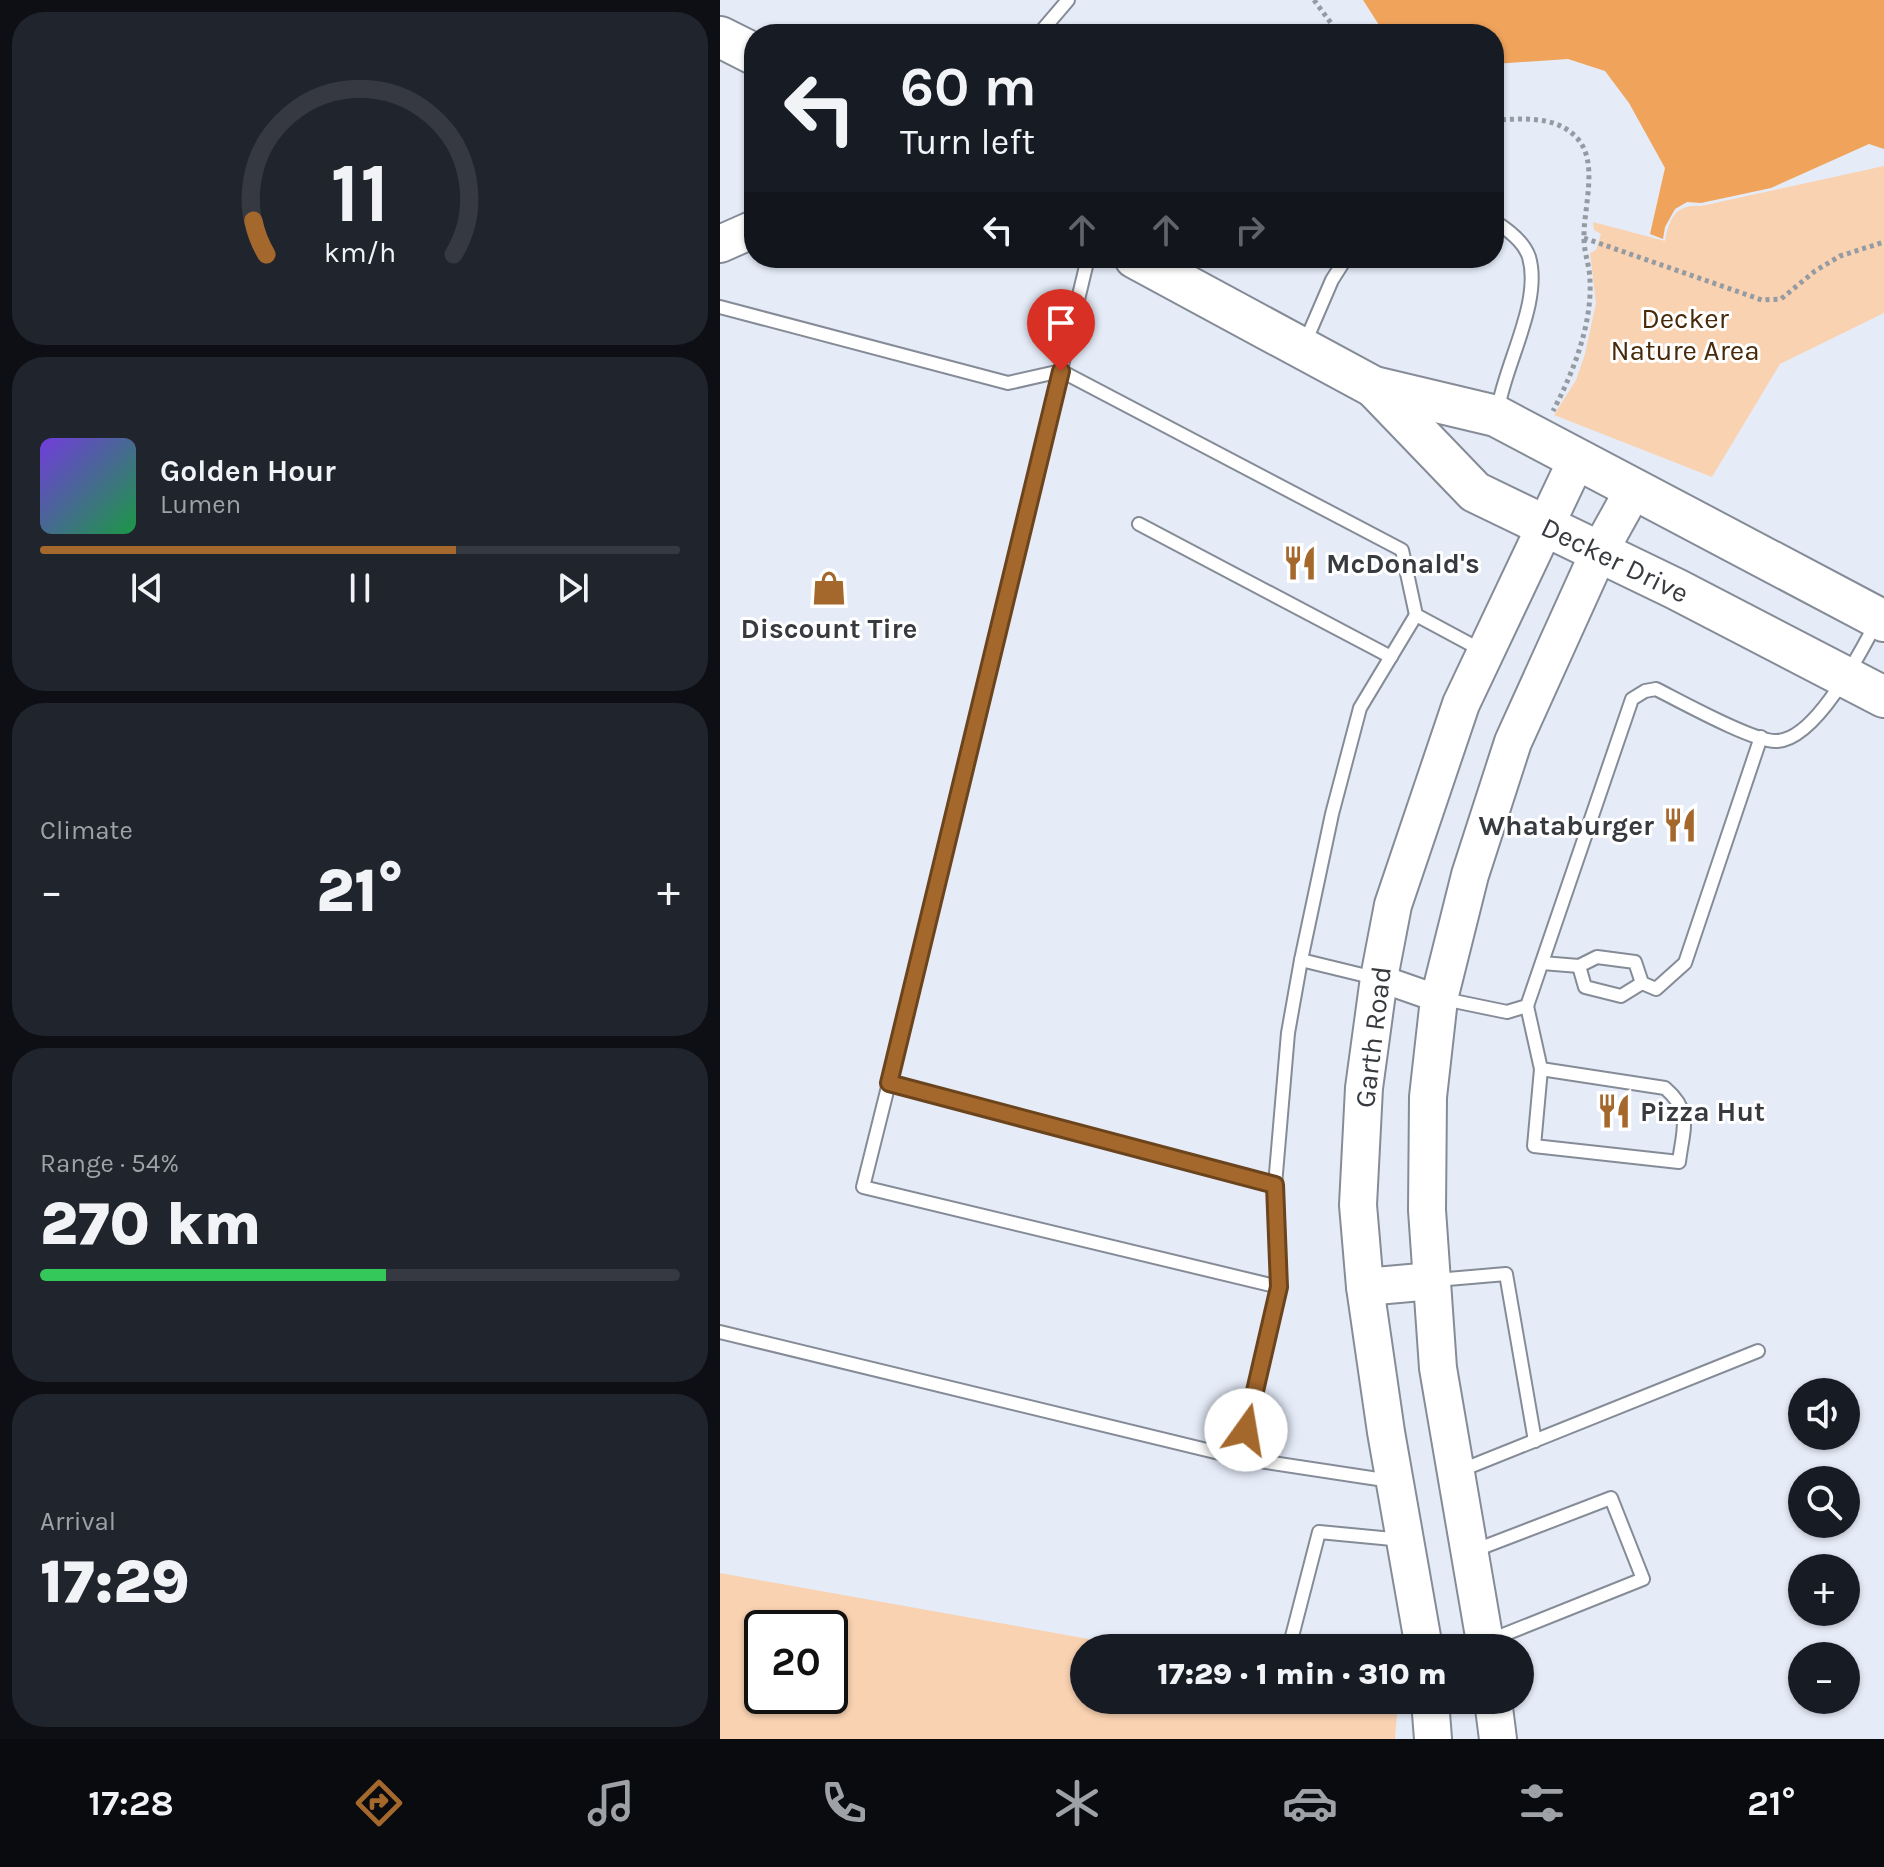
<!DOCTYPE html>
<meta charset="utf-8">
<style>
:root{--surface:#171b24;--page:#20242c;--text:#f1f3f6;--muted:#9ea1a6;--line:#363941;--accent:#a5682c}
body{margin:0;font-family:Karla,sans-serif;background:var(--page);color:var(--text);height:100vh;display:flex;flex-direction:column;font-size:30px;white-space:nowrap}
*{box-sizing:border-box;margin:0}
p{font-size:26px;color:var(--muted)}
.icon{flex:none;width:44px;height:44px;fill:none;stroke:currentColor;stroke-width:2;stroke-linecap:round;stroke-linejoin:round}
.map{position:relative;flex:1;overflow:hidden}
.drawer{display:flex;flex-direction:column;gap:12px;padding:12px;background:#0d0f14;width:720px}
.drawer>*{flex:none}
.hud{position:absolute;left:24px;top:24px;width:760px;height:244px;border-radius:32px;box-shadow:0 2px 6px #0004;background:#171b24;color:var(--text);overflow:hidden}
.controls{position:absolute;left:1068px;top:1378px;display:grid;gap:16px}
.controls a{display:grid;place-items:center;width:72px;height:72px;border-radius:50%;background:var(--surface);box-shadow:0 2px 6px #0004;font-size:40px}
.speed{position:absolute;left:24px;top:1610px;display:flex;gap:16px;font-size:40px;font-weight:700;text-align:center}
.speed>*{display:grid;place-content:center;width:104px;height:104px;border-radius:50%;background:var(--surface);box-shadow:0 2px 6px #0004;line-height:1}
.speed .limit{border:4px solid #111;border-radius:12px;background:#fff;color:#111}
.pin{position:absolute;display:grid;place-items:center;width:68px;height:68px;color:#fff;margin:-82px -34px;border-radius:50% 50% 50% 0;rotate:-45deg;box-shadow:0 0 8px #0007}
.pin .icon{rotate:45deg}
.me{position:absolute;width:88px;margin:-44px;rotate:13deg;stroke-linejoin:round;filter:drop-shadow(0 0 6px #0008)}
.turn{display:flex;align-items:center;gap:28px;height:168px;padding:0 24px;font-size:36px}
.turn .icon{width:104px;height:104px;stroke-width:2.5}
.turn b{display:block;font-size:56px;line-height:68px}
.lanes{display:flex;align-items:center;height:76px;padding:0 24px;background:#0003;justify-content:center;gap:40px;direction:ltr}
.lanes .off{opacity:.35}
.big{font-size:60px;font-weight:800;line-height:1.1}
.drawer .card{flex:1;display:flex;flex-direction:column;justify-content:center;gap:12px;min-width:0;padding:0 28px;border-radius:32px;background:var(--page)}
.drawer .dial{align-items:center;gap:0}
.dial svg{height:208px;overflow:visible;fill:none;stroke:var(--line);stroke-width:7;stroke-linecap:round;text-anchor:middle}
.dial text{fill:var(--text);stroke:none}
.song{display:flex;align-items:center;gap:24px}
.cover{width:96px;height:96px;border-radius:12px;background:linear-gradient(135deg,hsl(260 70% 55%),hsl(140 70% 35%))}
.played{height:8px;border-radius:4px;background:linear-gradient(90deg,var(--accent) 65%,var(--line) 65%)}
.keys{display:flex;justify-content:space-around;direction:ltr}
.heat{display:flex;justify-content:space-between;align-items:center;font-size:44px;direction:ltr}
.charge{height:12px;border-radius:6px;background:linear-gradient(90deg,#34c759 54%,var(--line) 0)}
.trip{position:absolute;left:350px;top:1634px;width:464px;height:80px;border-radius:40px;background:var(--surface);box-shadow:0 2px 6px #0004;font-weight:800;line-height:80px;text-align:center}
.menu{display:flex;height:128px;justify-content:space-around;align-items:center;background:#090b0e;color:var(--muted)}
.menu .icon{width:56px;height:56px}
.menu .active{color:var(--accent)}
.menu b{font-size:36px;color:var(--text)}
main{display:flex;flex:1;min-height:0}
.map>svg:first-child{display:block}
</style>
<main>
<section class="drawer">
<div class="card dial"><svg viewBox="0 0 100 80">
<path d="M14 69A42 42 0 1 1 86 69"/>
<path d="M14 69A42 42 0 0 1 9 56" stroke="#a5682c"/>
<text x="50" y="56" font-size="32" font-weight="700">11</text>
<text x="50" y="72" font-size="11">km/h</text>
</svg></div>
<div class="card">
<div class="song"><i class="cover"></i><div><b>Golden Hour</b><p>Lumen</p></div></div>
<div class="played"></div>
<div class="keys"><svg class="icon" aria-label="previous" viewBox="0 0 24 24"><path d="M18 5L8 12l10 7zM5 5v14"/></svg><svg class="icon" aria-label="pause" viewBox="0 0 24 24"><path d="M8 5v14M16 5v14"/></svg><svg class="icon" aria-label="next" viewBox="0 0 24 24"><path d="M6 5l10 7-10 7zM19 5v14"/></svg></div>
</div>
<div class="card"><p>Climate</p>
<div class="heat"><a>−</a><b class="big">21°</b><a>+</a></div>
</div>
<div class="card"><p>Range · 54%</p><b class="big">270 km</b><div class="charge"></div></div>
<div class="card"><p>Arrival</p><b class="big">17:29</b></div>
</section>
<div class="map">
<svg width="1164" height="1739" viewBox="0 0 1164 1739">
<rect width="100%" height="100%" fill="#e5ecf8"/>
<g fill="#f9d2b1" fill-rule="evenodd">
<path d="M1164 166V313L1060 364 992 477 834 415 856 380 865 354 876 303 870 253 876 250 881 234 874 230 873 222 945 241C949 219 956 203 981 206Z"/>
<path d="M0 1573 419 1648H364V1700H678L675 1739H0ZM42 1628H110V1696H42Z"/>
</g>
<polygon fill="#f0a35b" points="643,0 1164,0 1164,149 1149,144 1051,188 981,203 967,202 955,209 945,227 943,239 930,234 945,168 909,103 885,71 848,59 774,64 774,34 671,34 659,25"/>
<g fill="none" stroke-linecap="round" stroke-linejoin="round">
<g stroke="#858c97" stroke-width="16">
<g id="lane">
<polyline points="319,34 348,0"/>
<path d="M774 221C787 229 804 242 809 257 822 302 785 364 778 409"/>
<polyline points="368,258 169,1083 555,1185"/>
<polyline points="0,307 288,383 341,371 682,550 696,615 763,651"/>
<polyline points="584,345 612,280 626,258"/>
<polyline points="419,524 671,657"/>
<polyline points="581,960 655,978"/>
<polyline points="822,963 859,966 877,957 915,962 922,983 936,989 965,963 1041,737"/>
<polyline points="859,966 865,987 901,996 922,983"/>
<path d="M724 999 787 1012 807 1006 912 699 925 691 936 689C960 701 1034 742 1056 741 1095 741 1141 652 1157 621"/>
<path d="M807 1006 821 1069 814 1146 959 1162C963 1129 973 1112 945 1088L821 1069"/>
<polyline points="169,1083 143,1187 559,1287"/>
<polyline points="716,1280 786,1274 815,1441"/>
<polyline points="0,1332 520,1458"/>
<polyline points="739,1471 1038,1351"/>
<polyline points="671,1481 520,1458 559,1287 555,1185 568,1033 581,960 612,814 640,708 696,615"/>
<polyline points="753,1551 891,1498 923,1579 768,1641"/>
<polyline points="569,1648 599,1532 683,1540"/>
</g>
</g>
<g stroke="#858c97" stroke-width="30">
<polyline id="street" points="659,978 719,999"/>
</g>
<g stroke="#858c97" stroke-width="40">
<g id="secondary">
<polyline points="0,244 34,229"/>
<polyline points="645,1287 712,1281"/>
<polyline points="704,1648 666,1432 645,1287 638,1205 644,1088 659,978 673,905 741,704 857,459"/>
<polyline points="766,1648 718,1368 707,1210 708,1097 719,999 750,875 793,742 879,552 914,489"/>
<polyline points="710,1700 713,1739"/>
<polyline points="773,1700 778,1739"/>
</g>
</g>
<g stroke="#858c97" stroke-width="44">
<g id="primary">
<polyline points="0,37 34,54"/>
<polyline points="415,258 654,387 776,416 1164,621"/>
<polyline points="654,387 755,492 956,589 1164,697"/>
</g>
</g>
<g stroke="#959ba3" stroke-width="5" stroke-dasharray="4 4" stroke-linecap="butt">
<polyline points="594,0 619,34"/>
<path d="M774 120C802 119 835 115 856 137 880 161 863 208 864 239 864 253 870 267 870 281 872 325 853 373 833 411"/>
<polyline points="864,238 1042,300 1061,299 1095,271 1120,256 1164,242"/>
</g>
<use href="#lane" stroke="#fff" stroke-width="12"/>
<use href="#street" stroke="#fff" stroke-width="26"/>
<use href="#secondary" stroke="#fff" stroke-width="36"/>
<use href="#primary" stroke="#fff" stroke-width="40"/>
</g>
<g fill="none" stroke-linecap="round" stroke-linejoin="round">
<g stroke="#6b441d" stroke-width="20">
<polyline id="route" points="341,371 169,1083 555,1185 559,1287 526,1430"/>
</g>
<use href="#route" stroke="#a5682c" stroke-width="14"/>
</g>
<defs>
<g id="restaurant-bare" transform="scale(2.76)"><path d="M-5-6h1v4h1v-4h1v4h1v-4h1v5L-1.5 .5V6h-2V.5L-5-1ZM5-6V6H3V1.5H1.5Q1.5-4 5-6Z" fill="#a5682c" stroke="#fff" stroke-width="2.5" paint-order="stroke"/></g>
<g id="shop-bare" transform="scale(2.76)"><path d="M-5-2.5h2.3a2.7 3.5 0 0 1 5.4 0H5L5.5 6h-11ZM-1.5-2.5h3a1.5 2.3 0 0 0-3 0Z" fill="#a5682c" stroke="#fff" stroke-width="2.5" paint-order="stroke"/></g>
</defs>
<g fill-rule="evenodd">
<use href="#restaurant-bare" x="580" y="563"/>
<use href="#shop-bare" x="109" y="588"/>
<use href="#restaurant-bare" x="960" y="825"/>
<use href="#restaurant-bare" x="894" y="1111"/>
</g>
<g text-anchor="middle" dominant-baseline="central" stroke-width="6" stroke-linejoin="round" paint-order="stroke">
<g font-size="28" fill="#482a0a" stroke="#fff">
<text x="965" y="318">Decker<tspan x="965" dy="32">Nature Area</tspan></text>
</g>
<g font-size="28" fill="#373a3f" stroke="#fff">
<text transform="translate(895 560) rotate(26)">Decker Drive</text>
<text transform="translate(653 1037) rotate(-83)">Garth Road</text>
</g>
<g font-size="28" font-weight="bold" fill="#373a3f" stroke="#fff" text-anchor="start">
<text x="606" y="563">McDonald's</text>
<text x="109" y="628" text-anchor="middle">Discount Tire</text>
<text x="934" y="825" text-anchor="end">Whataburger</text>
<text x="920" y="1111">Pizza Hut</text>
</g>
</g>
</svg>
<div class="controls">
<a><svg class="icon" aria-label="sound" viewBox="0 0 24 24"><path d="M4 9h4l5-4v14l-5-4H4zM17 9q2 3 0 6"/></svg></a>
<a><svg class="icon" aria-label="search" viewBox="0 0 24 24"><circle cx="10" cy="10" r="6"/><path d="M15 15l6 6"/></svg></a>
<a>+</a>
<a>−</a>
</div>
<div class="speed"><div class="limit">20</div></div>
<div class="pin" style="left:341px;top:371px;background:#d93025"><svg class="icon" aria-label="arrive" viewBox="0 0 24 24"><path d="M6 21V4h12l-3 4 3 4H6"/></svg></div>
<svg class="me" style="left:526px;top:1430px" viewBox="-20 -20 40 40"><circle r="19" fill="#fff"/><path d="M0-13L10 11 0 6-10 11z" fill="#a5682c"/></svg>
<div class="trip">17:29 · 1 min · 310 m</div>
<div class="hud">
<div class="turn"><svg class="icon" aria-label="left" viewBox="0 0 24 24"><path d="M17 20v-9H6M10 6l-5 5 5 5"/></svg><div><b>60 m</b>Turn left</div></div>
<div class="lanes"><svg class="icon" aria-label="left" viewBox="0 0 24 24"><path d="M17 20v-9H6M10 6l-5 5 5 5"/></svg><svg class="icon off" aria-label="ahead" viewBox="0 0 24 24"><path d="M12 20V5M6 11l6-6 6 6"/></svg><svg class="icon off" aria-label="ahead" viewBox="0 0 24 24"><path d="M12 20V5M6 11l6-6 6 6"/></svg><svg class="icon off" aria-label="right" viewBox="0 0 24 24"><path d="M7 20v-9h11M14 6l5 5-5 5"/></svg></div>
</div>
</div>
</main>
<nav class="menu">
<b>17:28</b>
<svg class="icon active" aria-label="directions" viewBox="0 0 24 24"><path d="M12 3l9 9-9 9-9-9zM9 14v-3h6M13 9l2 2-2 2"/></svg>
<svg class="icon" aria-label="music" viewBox="0 0 24 24"><path d="M9 18V5l10-2v13"/><circle cx="6" cy="18" r="3"/><circle cx="16" cy="16" r="3"/></svg>
<svg class="icon" aria-label="phone" viewBox="0 0 24 24"><path d="M5 4h4l2 5-3 2q2 4 5 5l2-3 5 2v4C11 20 4 13 5 4z"/></svg>
<svg class="icon" aria-label="climate" viewBox="0 0 24 24"><path d="M12 3v18M4 7l16 10M4 17L20 7"/></svg>
<svg class="icon" aria-label="car" viewBox="0 0 24 24"><path d="M5 17H2v-5l4-1 3-4h7l3 4 3 1v5h-3M9 17h6M6 11h13"/><circle cx="7" cy="17" r="2"/><circle cx="17" cy="17" r="2"/></svg>
<svg class="icon" aria-label="filters" viewBox="0 0 24 24"><path d="M4 7h16M4 17h16"/><circle cx="9" cy="7" r="2"/><circle cx="15" cy="17" r="2"/></svg>
<b>21°</b>
</nav>
